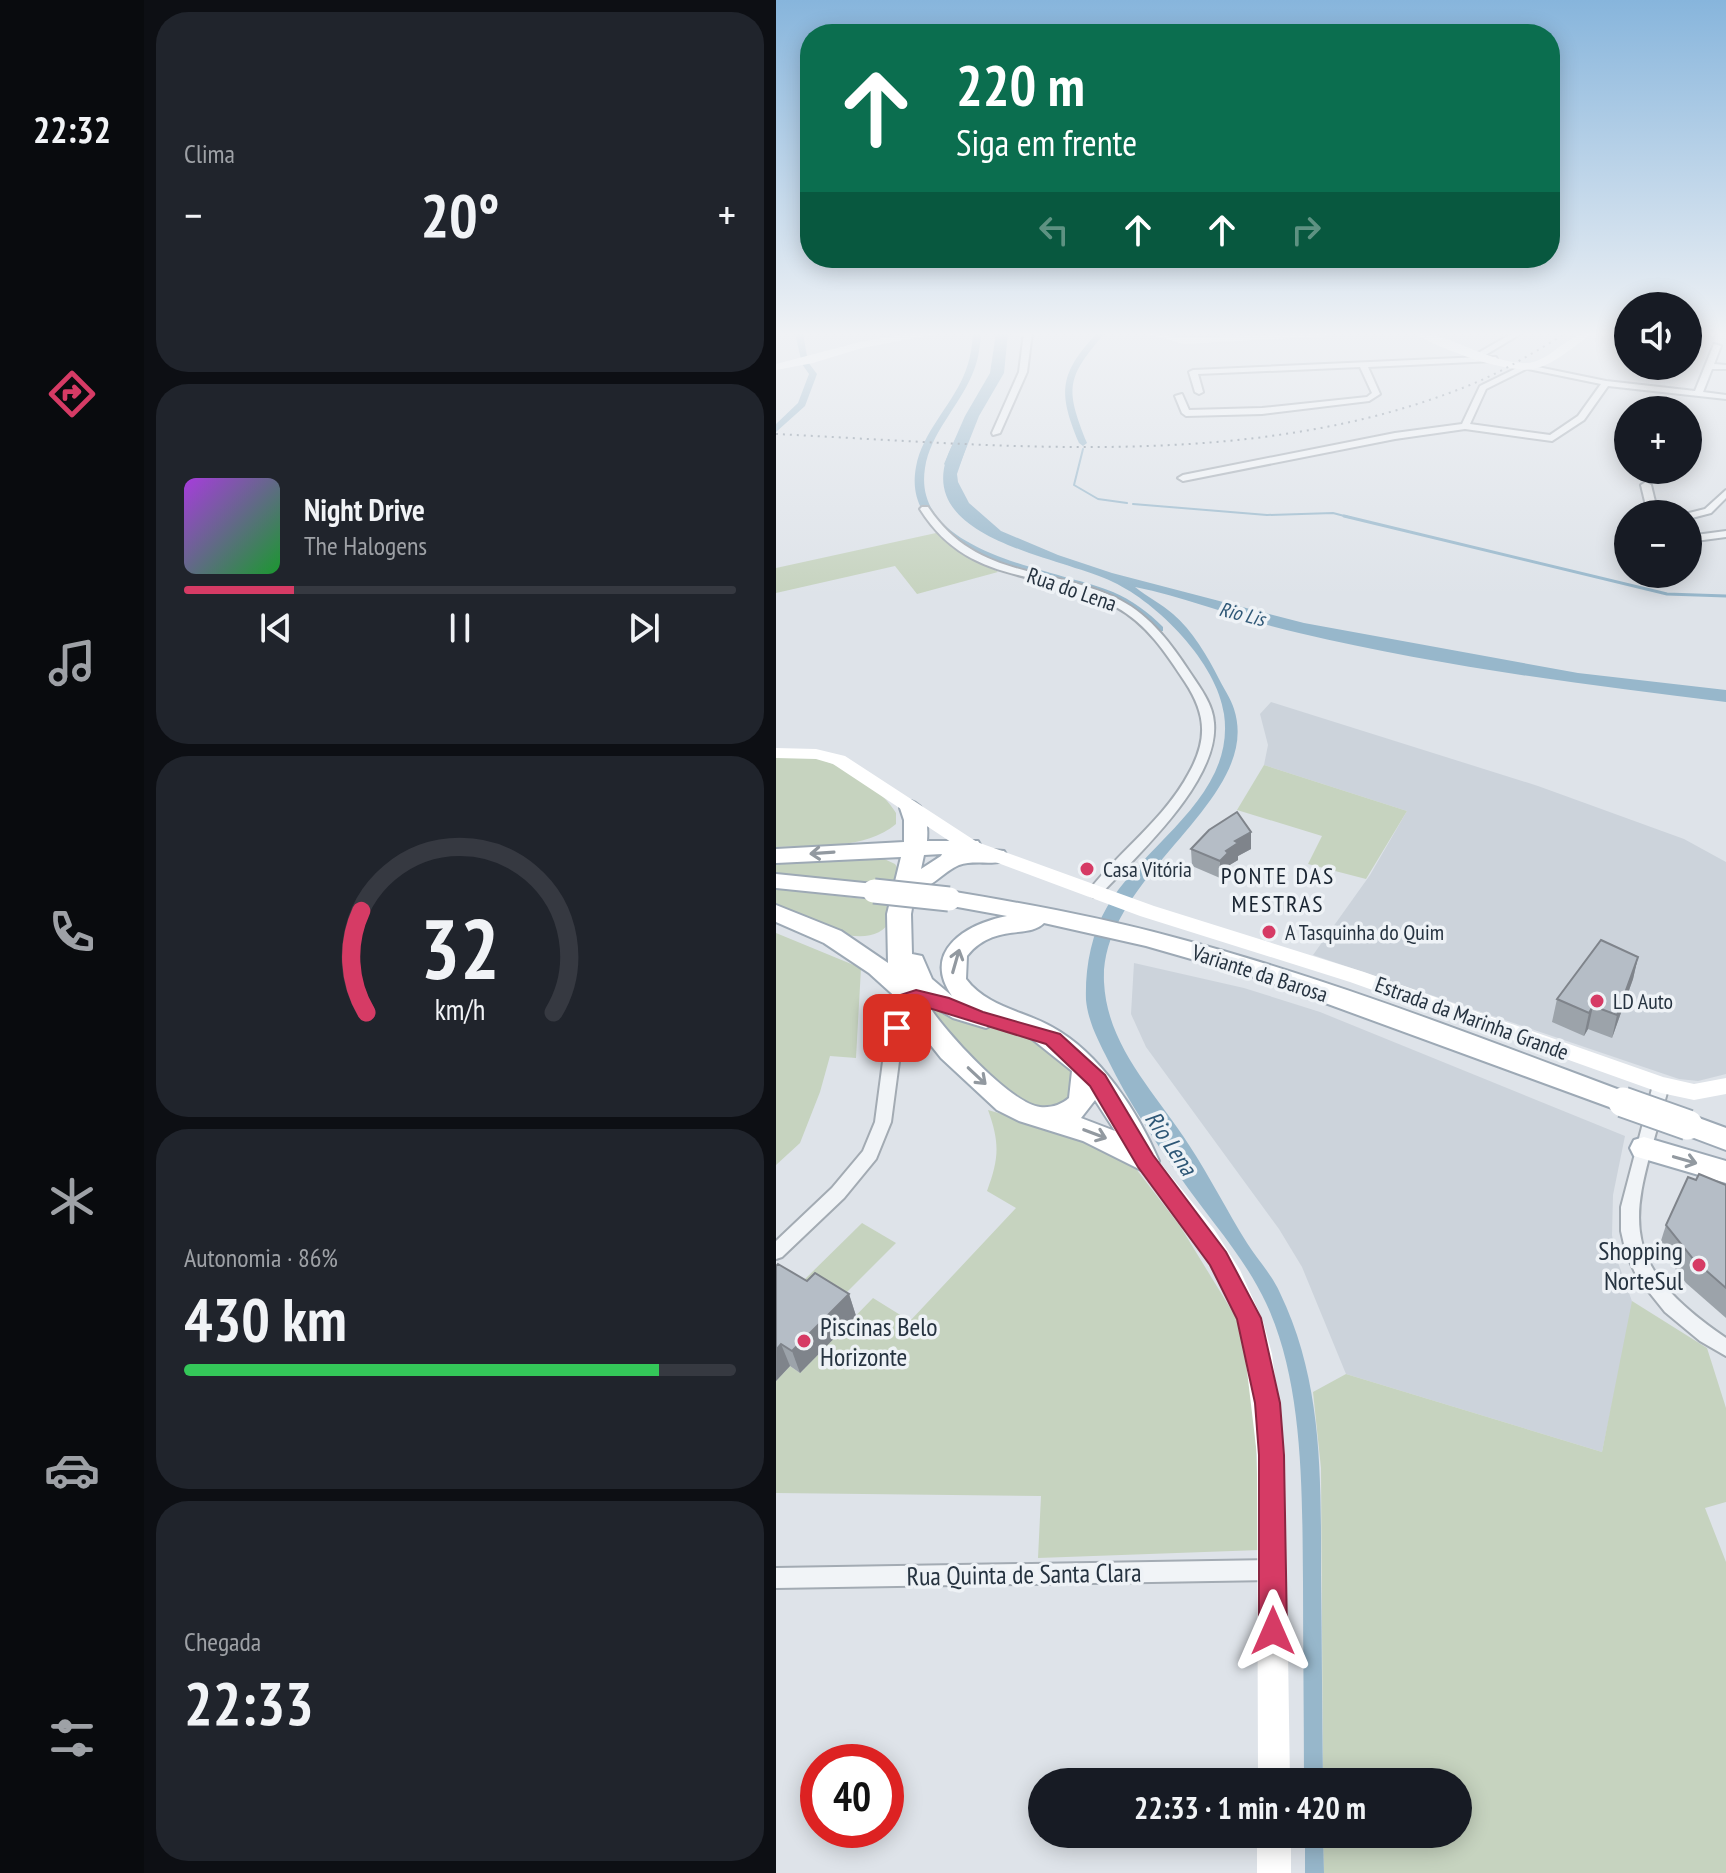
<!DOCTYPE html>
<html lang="pt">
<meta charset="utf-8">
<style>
:root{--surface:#171b24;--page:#20242c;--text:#f1f3f6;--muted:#9ea1a6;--line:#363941;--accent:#d63b65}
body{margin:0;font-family:"PT Sans Narrow",sans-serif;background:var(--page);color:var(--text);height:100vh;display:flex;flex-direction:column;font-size:30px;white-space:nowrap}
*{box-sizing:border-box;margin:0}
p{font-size:26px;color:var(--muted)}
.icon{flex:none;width:44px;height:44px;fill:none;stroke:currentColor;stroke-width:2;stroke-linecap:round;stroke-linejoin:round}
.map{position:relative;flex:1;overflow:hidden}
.drawer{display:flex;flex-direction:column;gap:12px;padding:12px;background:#0d0f14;width:632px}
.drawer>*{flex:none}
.hud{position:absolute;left:24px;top:24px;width:760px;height:244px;border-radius:32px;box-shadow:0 4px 20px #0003;background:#0b6e4f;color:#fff;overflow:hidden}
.buttons{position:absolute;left:838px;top:292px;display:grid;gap:16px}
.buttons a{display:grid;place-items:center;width:88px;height:88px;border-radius:50%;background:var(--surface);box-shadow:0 4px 20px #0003;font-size:40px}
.speed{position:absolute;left:24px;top:1744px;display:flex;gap:16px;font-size:40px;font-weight:700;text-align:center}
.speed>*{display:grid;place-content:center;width:104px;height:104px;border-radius:50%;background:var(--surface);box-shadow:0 4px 20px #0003;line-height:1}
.speed .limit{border:12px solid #d22;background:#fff;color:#111}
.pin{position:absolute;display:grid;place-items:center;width:68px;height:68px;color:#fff;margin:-34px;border-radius:16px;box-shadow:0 4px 12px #0006}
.me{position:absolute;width:88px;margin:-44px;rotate:0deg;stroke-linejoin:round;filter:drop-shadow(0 0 6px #0008)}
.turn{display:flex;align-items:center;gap:28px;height:168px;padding:0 24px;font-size:36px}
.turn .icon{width:104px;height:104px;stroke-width:2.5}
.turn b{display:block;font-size:56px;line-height:68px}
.lanes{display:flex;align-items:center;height:76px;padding:0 24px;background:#0003;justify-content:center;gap:40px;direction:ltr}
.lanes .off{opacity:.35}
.big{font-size:60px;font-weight:700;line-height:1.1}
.drawer .widget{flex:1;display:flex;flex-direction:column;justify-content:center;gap:12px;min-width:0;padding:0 28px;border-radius:32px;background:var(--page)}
.drawer .dial{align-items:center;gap:0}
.dial svg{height:208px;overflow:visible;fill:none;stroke:var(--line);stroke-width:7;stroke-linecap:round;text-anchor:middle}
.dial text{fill:var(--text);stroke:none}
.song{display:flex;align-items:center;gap:24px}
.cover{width:96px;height:96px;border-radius:12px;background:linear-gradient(135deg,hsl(280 70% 55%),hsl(130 70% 35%))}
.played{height:8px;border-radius:4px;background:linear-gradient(90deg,var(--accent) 20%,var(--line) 20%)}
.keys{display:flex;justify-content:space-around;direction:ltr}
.heat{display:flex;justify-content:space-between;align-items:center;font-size:44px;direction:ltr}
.charge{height:12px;border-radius:6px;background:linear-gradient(90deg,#34c759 86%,var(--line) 0)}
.trip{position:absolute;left:252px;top:1768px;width:444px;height:80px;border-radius:40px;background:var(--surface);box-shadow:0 4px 20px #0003;font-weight:700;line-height:80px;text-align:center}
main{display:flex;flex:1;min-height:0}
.tab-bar{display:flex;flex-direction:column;width:144px;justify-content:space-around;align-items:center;background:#090b0e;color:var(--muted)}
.tab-bar .icon{width:56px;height:56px}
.tab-bar .on{color:var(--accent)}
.tab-bar b{font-size:36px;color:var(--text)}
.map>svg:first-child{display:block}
</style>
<main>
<nav class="tab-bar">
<b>22:32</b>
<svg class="icon on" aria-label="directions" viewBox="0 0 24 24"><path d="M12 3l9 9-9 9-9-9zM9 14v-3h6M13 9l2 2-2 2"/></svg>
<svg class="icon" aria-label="music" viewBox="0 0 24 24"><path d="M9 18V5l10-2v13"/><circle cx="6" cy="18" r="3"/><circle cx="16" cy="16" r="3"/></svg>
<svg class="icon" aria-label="phone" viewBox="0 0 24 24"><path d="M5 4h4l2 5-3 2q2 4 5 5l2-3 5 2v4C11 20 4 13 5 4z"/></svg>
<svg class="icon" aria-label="climate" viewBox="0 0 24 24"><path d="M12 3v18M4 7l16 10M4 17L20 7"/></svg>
<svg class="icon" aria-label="car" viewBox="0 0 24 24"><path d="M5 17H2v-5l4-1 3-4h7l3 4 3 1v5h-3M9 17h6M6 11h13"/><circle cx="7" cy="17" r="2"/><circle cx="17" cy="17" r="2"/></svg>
<svg class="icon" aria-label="filters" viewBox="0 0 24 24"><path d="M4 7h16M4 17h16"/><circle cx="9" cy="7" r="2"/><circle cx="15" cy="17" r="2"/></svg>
</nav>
<section class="drawer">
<div class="widget"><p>Clima</p>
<div class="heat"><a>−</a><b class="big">20°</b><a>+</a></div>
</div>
<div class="widget">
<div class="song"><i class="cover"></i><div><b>Night Drive</b><p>The Halogens</p></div></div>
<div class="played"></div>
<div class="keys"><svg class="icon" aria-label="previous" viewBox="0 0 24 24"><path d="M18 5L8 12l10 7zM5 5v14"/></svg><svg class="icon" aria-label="pause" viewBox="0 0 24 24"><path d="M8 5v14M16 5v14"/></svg><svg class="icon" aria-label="next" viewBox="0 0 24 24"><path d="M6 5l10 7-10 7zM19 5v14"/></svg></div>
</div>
<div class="widget dial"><svg viewBox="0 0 100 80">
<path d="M14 69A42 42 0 1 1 86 69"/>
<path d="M14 69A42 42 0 0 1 12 30" stroke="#d63b65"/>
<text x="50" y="56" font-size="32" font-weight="700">32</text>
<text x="50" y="72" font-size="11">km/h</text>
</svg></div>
<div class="widget"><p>Autonomia · 86%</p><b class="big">430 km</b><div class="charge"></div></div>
<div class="widget"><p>Chegada</p><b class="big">22:33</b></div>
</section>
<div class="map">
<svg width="950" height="1873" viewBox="0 0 950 1873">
<rect width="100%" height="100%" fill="#dee3e9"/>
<g fill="#ccd3db">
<polygon points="495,702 762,786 908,839 950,862 950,1074 922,1081 903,1079 537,955 594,875 631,811 488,765 492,745 484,714"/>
<polygon points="358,963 468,988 544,1012 849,1136 837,1195 836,1235 840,1257 857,1304 826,1452 570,1374 526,1267 503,1229 370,1047 355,1014"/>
</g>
<g fill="#c6d3bf">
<polygon points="160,533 222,572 141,594 119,566 0,593 0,568"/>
<path d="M38 757C67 766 104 786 120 813V824C90 850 37 845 0 847V758Z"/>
<polygon points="488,765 631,811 590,879 532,864 546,836 461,810"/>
<path d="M104 857 119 864 125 874C122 887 122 905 116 918 96 959 29 920 0 909V889L98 900 106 884 0 874V859Z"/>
<polygon points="0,933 85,968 80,1058 54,1056 44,1092 24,1143 0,1165"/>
<path d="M145 1003 257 1037 296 1066 305 1090 275 1112C219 1093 183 1046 145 1003Z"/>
<path d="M212 1110 292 1133 354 1161 404 1226 464 1324 478 1398 484 1550 262 1558 265 1496 0 1493V1381L14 1366 24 1373 97 1298 134 1321 240 1208 211 1191C223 1159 224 1143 212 1110Z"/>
<polygon points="86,1223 120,1243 60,1303 26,1282"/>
<polygon points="856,1301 931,1348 950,1408 950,1502 929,1508 950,1562 950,1873 548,1873 547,1834 682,1834 682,1782 547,1782 545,1468 537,1392 570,1374 826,1452"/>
</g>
<g fill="#97b7cb">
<path d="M182 435 194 436 181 474 182 482 193 503 225 531 282 555 336 573 528 623 802 673 950 690V702C807 685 664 666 523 633 468 621 414 598 359 587 371 597 386 604 397 614 416 630 432 657 443 679 448 689 455 699 458 709 488 801 323 876 328 982 331 1047 380 1093 413 1145 434 1177 451 1211 471 1243 482 1260 496 1275 504 1293 547 1382 545 1478 545 1575 546 1644 546 1713 547 1782H528C528 1715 527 1648 527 1581 526 1493 528 1384 490 1303 468 1256 433 1219 404 1177 378 1140 352 1101 332 1060 323 1042 312 1022 310 1000 309 969 315 934 331 907 367 844 460 797 448 714 441 663 382 603 337 582 278 554 118 537 182 435Z"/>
<polygon points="529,1834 547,1834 548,1873 529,1873"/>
</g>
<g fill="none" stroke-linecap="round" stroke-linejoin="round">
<g stroke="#97b7cb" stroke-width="2">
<polyline points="307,449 298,485 322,499 351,503"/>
<polyline points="357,504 491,515 557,513 576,518"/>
</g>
<polyline stroke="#97b7cb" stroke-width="3" points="568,516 891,594 950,596"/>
<g fill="#97b7cb" fill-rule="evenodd">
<polygon points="19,333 27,333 32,362 41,374 29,406 0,432 0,424 22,403 33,374 26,364"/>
<path d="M197 333H205C204 348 202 362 196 375 183 406 154 434 149 468 135 555 281 569 337 592 356 600 372 612 387 627V631H379C364 617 349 604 329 596 273 573 123 557 140 467 146 433 175 406 188 375 194 361 196 348 197 333Z"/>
<path d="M321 333H329C290 378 289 388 311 443L307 446 303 443C282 392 283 374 321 333Z"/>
</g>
<polygon fill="#97b7cb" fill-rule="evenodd" points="220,333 232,333 228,373 203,416 184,464 181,467 171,467 168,464 189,416 214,373"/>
<g stroke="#a3abb3" stroke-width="4">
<g id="street">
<polygon points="248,333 256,333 251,372 224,433 217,435 216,433 243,372"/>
<polygon points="737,333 746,333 706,357 720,357 721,359 717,361 592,367 604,394 593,401 486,414 410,416 406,413 399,396 406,394 413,410 486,408 591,397 596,393 584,367 422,374 427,392 423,394 419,392 413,372 417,370 705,357 701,355 702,353"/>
<polygon points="938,344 945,346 938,364 950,365 950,369 936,369 927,392 950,395 950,399 832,386 808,420 776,441 689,429 619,439 407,481 402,478 407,475 619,433 686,424 704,386 747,365 751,367 750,369 710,389 694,424 774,435 802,416 825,384 752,369 752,365 830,381 919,391"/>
<polygon points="870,482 875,485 882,514 872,514 865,485"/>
<polygon points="950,490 950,498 935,513 912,519 912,514 909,514 929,509"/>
<path d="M146 507H152C201 581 274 565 344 600 375 616 396 645 415 674 425 689 437 705 438 723 443 782 360 856 323 896L318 897 311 893C343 851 388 820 413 773 432 739 430 714 409 682 390 653 371 624 340 607 269 567 194 589 144 509Z"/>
<polygon points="950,531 950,537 912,542 912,536"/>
<polygon points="135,992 142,997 134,1004 126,1019 132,1031 124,1054 115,1122 100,1159 68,1198 6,1257 0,1259 0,1241 56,1188 87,1151 99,1122 108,1054 116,1031 112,1019 123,997"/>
<path d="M885 1079 891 1081 893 1085C861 1209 827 1254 950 1338V1356L924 1341 889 1312 861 1277 850 1253 845 1231V1207L877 1085 879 1081Z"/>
<polygon points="496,1560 503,1563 506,1570 503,1577 496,1580 0,1588 0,1568"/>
</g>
</g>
<g stroke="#9da9b5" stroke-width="4">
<g id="primary">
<path d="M135 801C152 806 152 827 151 841H202L205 846 203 849 228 851 231 856 228 861C214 865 197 860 183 865 167 872 156 888 139 891L135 914 136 954 146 956 156 979 176 996C145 951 190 924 231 916L165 904 161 899 165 894 173 891C251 904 328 918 404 939 558 980 707 1039 857 1095L861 1102 857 1109 847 1112 478 977 370 946 268 923C253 939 217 923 191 956L190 979C211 1007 248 1011 276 1027 324 1053 362 1112 383 1161L379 1169 369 1172 307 1141 243 1121 221 1110 165 1058 138 1024 124 1001 93 973 48 943 0 922V905L65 931 112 963 111 914 125 857 0 863V849L128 842V820L124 808ZM166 854 165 856 145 869 148 855ZM151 1003 177 1018 210 1028 220 1023 256 1039 296 1071 293 1098C285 1105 275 1108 264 1107 235 1104 166 1029 151 1003ZM319 1100 339 1131 305 1118Z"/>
<polygon points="0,874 98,884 106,886 110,891 106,896 98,898 0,888"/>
<polygon points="912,1114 950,1128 950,1150 902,1132 898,1125 902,1118"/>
<polygon points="868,1137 950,1161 950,1183 858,1156 854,1148 858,1140"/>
</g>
</g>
<use href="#street" fill="#f1f4f7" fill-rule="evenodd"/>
<g fill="#fff" fill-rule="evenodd">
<polygon points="137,333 165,333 86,348 37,363 0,370 0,364 84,342"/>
<polygon points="368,333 408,338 557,333 552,336 408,344"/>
<path d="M638 333C676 333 709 362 748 363 774 364 789 333 816 333 800 345 778 365 757 369 732 374 660 348 638 333Z"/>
<polygon points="0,748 40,749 69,756 201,842 378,906 588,972 887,1077 918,1084 950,1078 950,1094 918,1100 885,1093 574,982 364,916 187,850 57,764 40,759 0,758"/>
<polygon points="369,1152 377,1154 438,1229 464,1270 487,1321 496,1354 509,1455 514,1782 482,1782 481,1455 469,1354 461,1321 446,1284 420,1243 357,1161 361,1154"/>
<rect x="481" y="1834" width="34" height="39"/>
</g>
<use href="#primary" fill="#fff" fill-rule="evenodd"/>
<path stroke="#778593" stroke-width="2" stroke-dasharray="2 5" stroke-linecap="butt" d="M0 434C228 445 477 473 694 385 728 371 759 352 790 333"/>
<g stroke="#9da9b5" stroke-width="27" stroke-linecap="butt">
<polyline id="primary-bridge-far1" points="98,891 173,899"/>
</g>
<g stroke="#9da9b5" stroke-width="33" stroke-linecap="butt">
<polyline id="primary-bridge" points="847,1102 912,1125"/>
</g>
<use href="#primary-bridge-far1" stroke="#fff" stroke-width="23"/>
<use href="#primary-bridge" stroke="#fff" stroke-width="29"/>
</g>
<g fill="#9ca3aa">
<polygon points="415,849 475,849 462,856 462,860 452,866 453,870 444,878 416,866"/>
<polygon points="862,957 857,979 836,1038 812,1029 808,1036 776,1022 781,999"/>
<polygon points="920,1180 950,1185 950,1318 910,1283 883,1247 890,1225"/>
<polygon points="0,1266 31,1281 73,1294 80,1316 24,1373 14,1366 0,1381"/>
</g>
<g fill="#7f848b">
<polygon points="475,832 475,849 462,856 462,860 452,866 453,870 444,878 444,861 450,851 459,841"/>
<polygon points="862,957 857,979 836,1038 841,1015"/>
<polygon points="817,1006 812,1029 808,1036 813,1013"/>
<polygon points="73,1294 80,1316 24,1373 16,1351"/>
<polygon points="5,1344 14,1366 0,1381 0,1350"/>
</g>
<g fill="#b5bdc6" stroke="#7f848b" stroke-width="2">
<polygon points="461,812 475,832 459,841 462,843 450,851 452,853 444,861 415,849 433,830"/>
<polygon points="825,940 862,957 841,1015 817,1006 813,1013 781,999"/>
<polygon points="923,1174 950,1185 950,1288 918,1260 890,1225 912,1177 920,1180"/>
<polygon points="2,1264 31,1281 39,1273 73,1294 16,1351 5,1344 0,1350 0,1266"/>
</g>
<defs><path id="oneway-shaft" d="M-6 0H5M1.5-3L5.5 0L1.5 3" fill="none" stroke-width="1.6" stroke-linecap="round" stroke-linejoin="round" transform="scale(2)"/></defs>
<g stroke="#9299a0">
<use href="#oneway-shaft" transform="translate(46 853) rotate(176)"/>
<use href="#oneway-shaft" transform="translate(180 961) rotate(-74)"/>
<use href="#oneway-shaft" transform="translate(201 1076) rotate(43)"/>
<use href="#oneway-shaft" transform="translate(319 1134) rotate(21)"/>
<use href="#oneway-shaft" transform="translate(909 1160) rotate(16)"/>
</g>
<linearGradient id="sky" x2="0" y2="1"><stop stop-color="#87b5dc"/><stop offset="0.56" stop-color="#f0f2f5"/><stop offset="1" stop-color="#f0f2f5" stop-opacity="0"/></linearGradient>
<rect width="950" height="596" fill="url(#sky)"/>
<polygon fill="#d63b65" stroke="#8b2642" stroke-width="2" points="140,990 173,998 207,1012 284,1034 329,1075 377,1155 450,1252 485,1318 504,1403 508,1455 511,1631 506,1641 497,1645 487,1641 483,1631 483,1455 479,1403 461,1319 434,1265 362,1167 314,1086 270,1044 140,1004 134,1007 128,1033 114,1033 110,1019 121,996"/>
<g fill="#d63b65" stroke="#eef2f6" stroke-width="3">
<circle cx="311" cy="869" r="8"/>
<circle cx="493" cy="932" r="8"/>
<circle cx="821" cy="1001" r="8"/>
<circle cx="923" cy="1265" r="8"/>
<circle cx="28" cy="1341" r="8"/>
</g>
<g text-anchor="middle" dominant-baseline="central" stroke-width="7" stroke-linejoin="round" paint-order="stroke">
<g font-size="20" font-style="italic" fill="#2e5776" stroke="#eef2f6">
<text transform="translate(466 614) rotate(14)">Rio Lis</text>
</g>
<g font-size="22" fill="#263340" stroke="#eef2f6">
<text transform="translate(296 589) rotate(19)">Rua do Lena</text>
<text transform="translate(484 973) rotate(18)">Variante da Barosa</text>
<text transform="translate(696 1018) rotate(20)">Estrada da Marinha Grande</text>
</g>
<g font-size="22" fill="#263340" stroke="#eef2f6" text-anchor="start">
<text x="327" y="869">Casa Vitória</text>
<text x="509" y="932">A Tasquinha do Quim</text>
<text x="837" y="1001">LD Auto</text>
</g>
<g font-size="24" letter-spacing="2" fill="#192431" stroke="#eef2f6">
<text x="502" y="875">PONTE DAS<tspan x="502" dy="28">MESTRAS</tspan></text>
</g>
<g font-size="24" font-style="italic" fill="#2e5776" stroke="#eef2f6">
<text transform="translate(395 1143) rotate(56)">Rio Lena</text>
</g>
<g font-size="26" fill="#263340" stroke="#eef2f6" text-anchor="end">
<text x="907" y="1250">Shopping<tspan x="907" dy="30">NorteSul</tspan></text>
<text x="44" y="1326" text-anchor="start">Piscinas Belo<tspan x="44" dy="30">Horizonte</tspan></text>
</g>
<g font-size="26" fill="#263340" stroke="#eef2f6">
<text transform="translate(248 1574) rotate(-1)">Rua Quinta de Santa Clara</text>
</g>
</g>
</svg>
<div class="buttons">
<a><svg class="icon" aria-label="sound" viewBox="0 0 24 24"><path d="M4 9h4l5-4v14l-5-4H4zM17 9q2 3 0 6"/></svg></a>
<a>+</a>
<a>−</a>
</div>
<div class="speed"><div class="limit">40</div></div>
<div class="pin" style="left:121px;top:1028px;background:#d93025"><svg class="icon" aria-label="arrive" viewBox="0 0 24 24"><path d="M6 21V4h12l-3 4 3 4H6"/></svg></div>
<svg class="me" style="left:497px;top:1631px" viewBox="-20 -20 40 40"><path d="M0-17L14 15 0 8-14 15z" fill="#d63b65" stroke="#fff" stroke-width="4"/></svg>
<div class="trip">22:33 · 1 min · 420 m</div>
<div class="hud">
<div class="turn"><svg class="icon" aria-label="ahead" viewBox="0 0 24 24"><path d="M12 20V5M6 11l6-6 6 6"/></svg><div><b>220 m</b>Siga em frente</div></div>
<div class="lanes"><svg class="icon off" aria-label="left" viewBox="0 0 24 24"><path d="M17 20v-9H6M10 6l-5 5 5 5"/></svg><svg class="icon" aria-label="ahead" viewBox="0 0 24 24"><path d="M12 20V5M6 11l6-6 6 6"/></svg><svg class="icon" aria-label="ahead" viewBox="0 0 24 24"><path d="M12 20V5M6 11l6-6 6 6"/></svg><svg class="icon off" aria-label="right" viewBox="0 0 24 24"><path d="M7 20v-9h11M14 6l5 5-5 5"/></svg></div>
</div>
</div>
</main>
